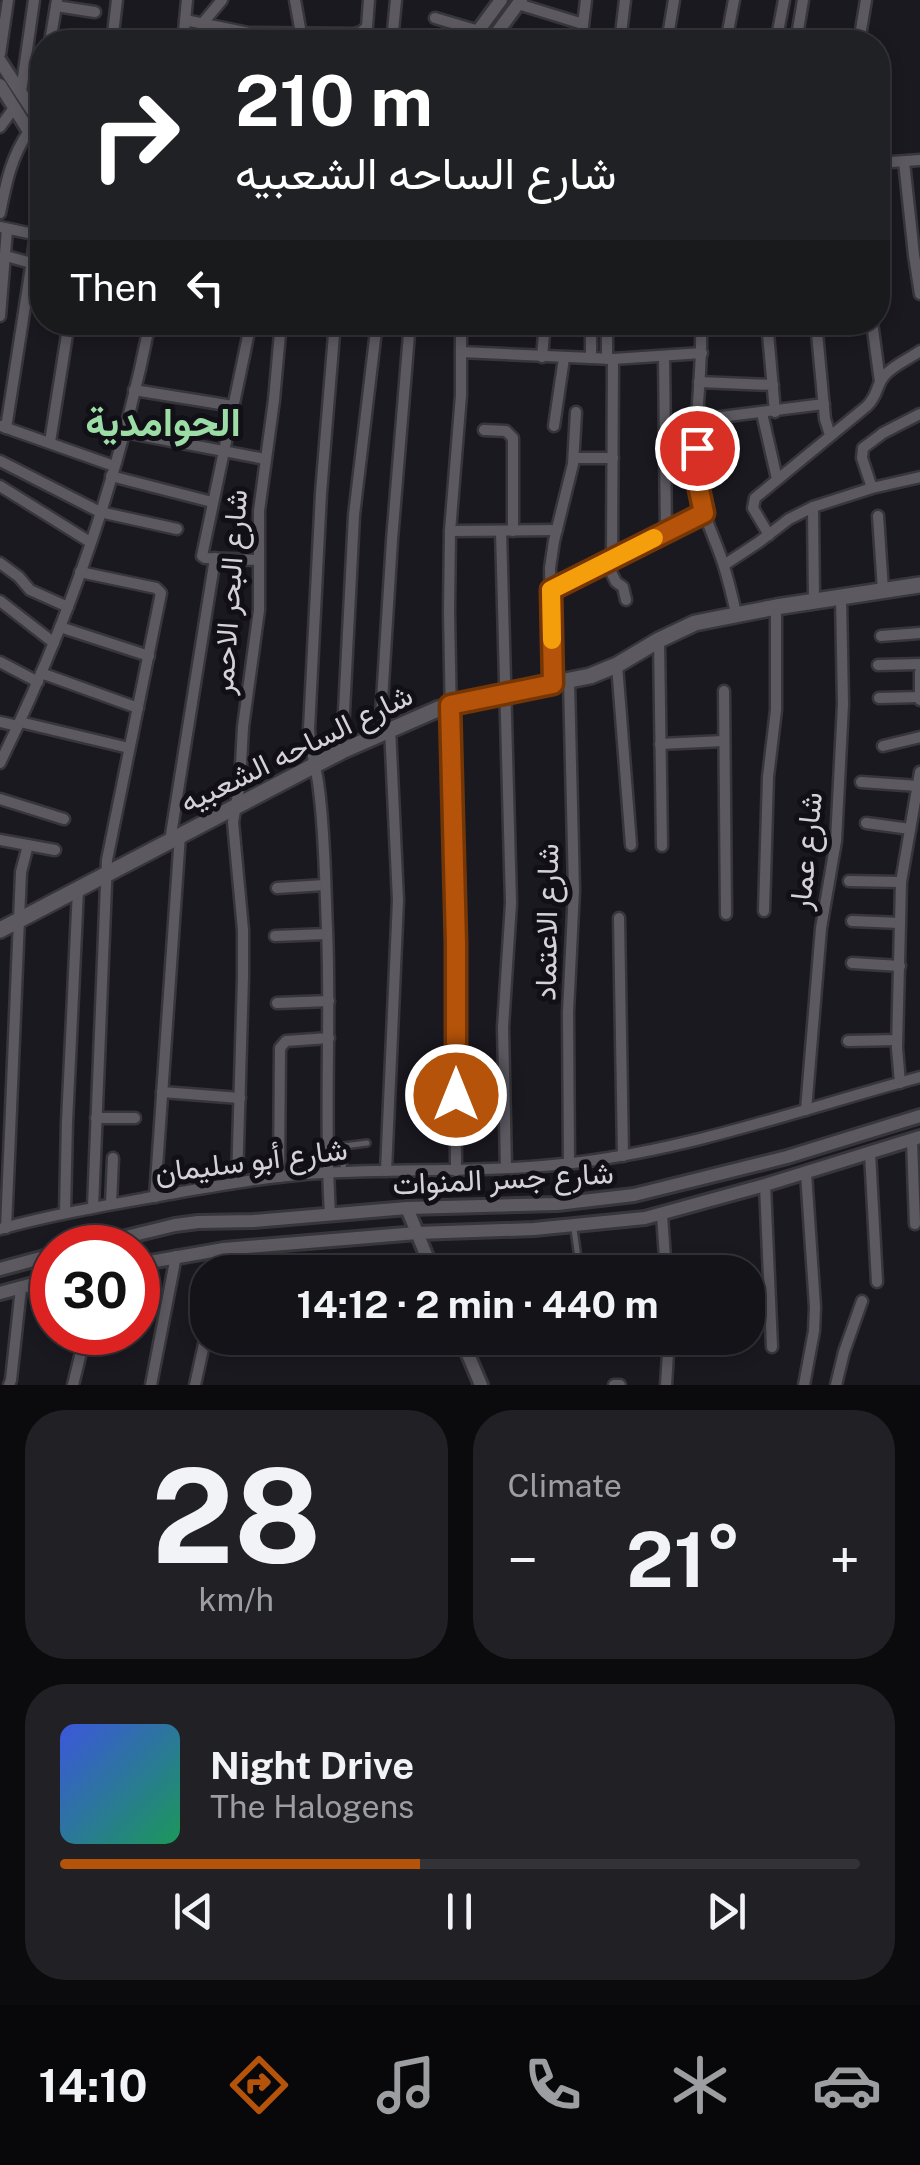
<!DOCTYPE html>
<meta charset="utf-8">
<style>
:root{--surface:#141318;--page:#212025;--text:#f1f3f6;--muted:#9d9ea2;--line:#333237;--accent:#b45309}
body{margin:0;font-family:"Public Sans",Vazirmatn,sans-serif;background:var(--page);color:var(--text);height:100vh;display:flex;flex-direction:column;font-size:38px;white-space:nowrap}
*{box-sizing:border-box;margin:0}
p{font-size:32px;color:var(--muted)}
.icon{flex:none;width:55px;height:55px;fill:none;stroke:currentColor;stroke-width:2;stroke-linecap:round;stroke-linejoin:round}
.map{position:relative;height:1385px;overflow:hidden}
.panel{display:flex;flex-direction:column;gap:25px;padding:25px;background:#0b0a0d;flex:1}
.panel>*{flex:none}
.banner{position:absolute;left:30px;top:30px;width:860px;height:305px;border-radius:40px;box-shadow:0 5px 15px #0003,0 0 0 2px var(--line);background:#202124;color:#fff;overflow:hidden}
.speed{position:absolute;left:30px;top:1225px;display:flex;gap:20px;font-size:50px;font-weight:700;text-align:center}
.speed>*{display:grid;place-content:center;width:130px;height:130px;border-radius:50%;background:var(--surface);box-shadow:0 5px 15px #0003,0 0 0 2px var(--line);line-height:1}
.speed .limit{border:15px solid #d22;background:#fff;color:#111}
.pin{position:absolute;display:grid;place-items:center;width:85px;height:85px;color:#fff;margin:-42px;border:5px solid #fff;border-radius:50%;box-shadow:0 2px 10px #0007}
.me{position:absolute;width:110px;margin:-55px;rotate:0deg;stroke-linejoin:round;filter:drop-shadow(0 0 8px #0008)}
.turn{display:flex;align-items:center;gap:35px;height:210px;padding:0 40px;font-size:45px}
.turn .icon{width:130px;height:130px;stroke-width:2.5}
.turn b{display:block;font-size:70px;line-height:85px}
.then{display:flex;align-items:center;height:95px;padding:0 40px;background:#0003;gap:20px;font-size:38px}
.big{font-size:75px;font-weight:700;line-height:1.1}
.panel .card{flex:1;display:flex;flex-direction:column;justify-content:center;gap:15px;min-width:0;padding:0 35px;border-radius:40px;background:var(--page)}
.panel .dial{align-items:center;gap:0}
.dial b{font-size:130px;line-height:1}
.song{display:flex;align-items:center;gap:30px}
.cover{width:120px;height:120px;border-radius:15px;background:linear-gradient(135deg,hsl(230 70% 55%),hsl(150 70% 35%))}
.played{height:10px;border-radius:5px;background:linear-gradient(90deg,var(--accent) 45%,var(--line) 45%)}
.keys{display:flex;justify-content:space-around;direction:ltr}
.heat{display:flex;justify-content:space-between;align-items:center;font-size:55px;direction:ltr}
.panel .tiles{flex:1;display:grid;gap:25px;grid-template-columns:1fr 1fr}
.card:last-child{grid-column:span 2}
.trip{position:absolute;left:190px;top:1255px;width:575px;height:100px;border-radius:40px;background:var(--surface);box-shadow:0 5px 15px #0003,0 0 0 2px var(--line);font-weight:700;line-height:100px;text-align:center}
.tabs{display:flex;height:160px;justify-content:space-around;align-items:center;background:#08080a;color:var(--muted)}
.tabs .icon{width:70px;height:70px}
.tabs .on{color:var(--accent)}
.tabs b{font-size:45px;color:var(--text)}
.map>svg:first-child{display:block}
</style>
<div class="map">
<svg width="920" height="1385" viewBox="0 0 920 1385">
<rect width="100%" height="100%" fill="#1b1920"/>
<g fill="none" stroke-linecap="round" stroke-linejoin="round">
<g stroke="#37363b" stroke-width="10">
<g id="service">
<polyline points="343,1172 344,1146 367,1143"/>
<polyline points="574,1229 580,1272"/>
</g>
</g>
<g stroke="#37363b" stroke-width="15">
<g id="minor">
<polyline points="295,0 301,34"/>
<polyline points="518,4 583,24"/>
<polyline points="56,6 95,12"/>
<polyline points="435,18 479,31"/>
<polyline points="185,20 249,33 354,34 361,32 367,27 369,0"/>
<polyline points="202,24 222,0"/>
<polyline points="392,41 396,0"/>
<polyline points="50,42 57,0"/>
<polyline points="112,42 117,0"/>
<polyline points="183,42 187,0"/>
<polyline points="581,42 586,0"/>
<polyline points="620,42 625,0"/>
<polyline points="667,42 674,0"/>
<polyline points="726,42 734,0"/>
<polyline points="776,42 784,0"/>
<polyline points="796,42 803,0"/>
<polyline points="859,42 866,0"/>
<polyline points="0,54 8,0"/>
<polyline points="21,92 34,0"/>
<polyline points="38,119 42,90"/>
<polyline points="0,127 14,108"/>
<polyline points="904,162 914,255 920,294"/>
<polyline points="878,163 920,160"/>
<path d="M0 213C6 183 11 157 29 131"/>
<polyline points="0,227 38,235"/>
<polyline points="6,256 42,266"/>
<polyline points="0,316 7,229"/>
<polyline points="251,322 202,556 205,558 259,560"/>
<polyline points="591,322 591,358"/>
<polyline points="607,322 607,359"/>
<path d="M701 322C703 377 692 431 698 486 701 512 714 536 722 560 728 578 732 596 736 613"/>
<polyline points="767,322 775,412"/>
<polyline points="816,322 825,419 830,435"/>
<polyline points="872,322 880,382"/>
<polyline points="461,352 613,359 702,353"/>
<polyline points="664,356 666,532"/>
<polyline points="542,357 545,322"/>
<polyline points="699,382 773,385"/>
<polyline points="134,390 233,406"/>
<polyline points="762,413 777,479"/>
<polyline points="697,420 824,404"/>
<polyline points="1,426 114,466"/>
<polyline points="554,426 564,358"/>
<polyline points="6,428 36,235"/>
<polyline points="484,430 506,431 513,438 513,531"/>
<polyline points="124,432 265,459"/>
<polyline points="50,442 69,322"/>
<polyline points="574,458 613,458"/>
<polyline points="0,461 100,512 177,529"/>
<polyline points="111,476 212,502"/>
<polyline points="0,486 90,542"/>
<polyline points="872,488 862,458 863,448 883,433 920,414"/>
<polyline points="813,507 814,601"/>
<polyline points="878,516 883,590"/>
<polyline points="450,531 557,530"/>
<polyline points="501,531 511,903 503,1027 506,1168"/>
<path d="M769 535 753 508 755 498 867 406C879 394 875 387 884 376 892 366 909 359 920 351"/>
<polyline points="612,559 613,359"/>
<polyline points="606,562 616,582 623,587 626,600"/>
<polyline points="0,563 19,577 30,590 68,607"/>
<polyline points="724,565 759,542 789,519 813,507 872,488 920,477"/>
<polyline points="80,572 156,588 161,593 107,860 93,1207"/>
<polyline points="551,590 704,513"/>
<polyline points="0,601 54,643"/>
<polyline points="60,627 149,656"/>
<polyline points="881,636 920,633"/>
<polyline points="659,640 662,846"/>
<polyline points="0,662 38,682"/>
<polyline points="617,665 631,845"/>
<polyline points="878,665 920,664"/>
<polyline points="41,673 138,708"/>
<polyline points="553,684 550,568 554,541 573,464 576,412"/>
<polyline points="724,691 726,914"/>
<polyline points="879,698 920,697"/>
<polyline points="920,700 920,672"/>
<polyline points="0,722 18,726"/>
<polyline points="20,722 129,748"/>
<polyline points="380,733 392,540 410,322"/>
<polyline points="660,744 724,741"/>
<polyline points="883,746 920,737"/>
<polyline points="342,751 354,515 377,322"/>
<path d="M0 763C68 624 120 474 150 322"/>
<polyline points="861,782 918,786"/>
<polyline points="0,799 64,819"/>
<polyline points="866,823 910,829"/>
<polyline points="0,840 55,850"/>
<polyline points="170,841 215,558"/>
<polyline points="849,881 901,882"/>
<polyline points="277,888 325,885"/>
<polyline points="764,911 768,777 776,710 776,607"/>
<polyline points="619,918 623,1156"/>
<polyline points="852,921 900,923"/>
<polyline points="275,936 327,934"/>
<polyline points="852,963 900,966"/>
<polyline points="277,1003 329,1001"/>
<polyline points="848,1041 897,1040"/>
<polyline points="900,1083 897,1048 901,882 920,772"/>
<polyline points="162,1092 240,1098"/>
<polyline points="806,1110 821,928 836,841 843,704 841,597"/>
<polyline points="96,1118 135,1118"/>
<polyline points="912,1140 915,1224"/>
<polyline points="870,1153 877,1282"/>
<polyline points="569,1164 568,1012 574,890 569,681"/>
<polyline points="386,1171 398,900 390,728"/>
<polyline points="456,1171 455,943 449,611 450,531 461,395 461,322"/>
<polyline points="279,1177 280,1048 286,1041 329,1038"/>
<polyline points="237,1182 243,977 243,930 233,822 240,783 243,727 259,610 259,511 274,400 281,322"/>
<polyline points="765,1185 772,1347"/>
<polyline points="155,1197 180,835"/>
<polyline points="111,1204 113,1158"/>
<polyline points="65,1212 67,1122 78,890"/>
<path d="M330 1214C324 1119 331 1024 327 929 325 883 325 836 319 790 317 769 310 750 309 729L321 493 335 322"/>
<polyline points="662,1215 666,1272"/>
<polyline points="6,1228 21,872 28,845"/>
<path d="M0 1229C54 1214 109 1205 164 1195 216 1186 269 1176 322 1173 406 1168 489 1173 573 1163 692 1149 805 1108 920 1077"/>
<polyline points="219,1272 224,1249"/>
<polyline points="9,1385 11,1380 21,1288"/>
<polyline points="73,1385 86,1332"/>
<polyline points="151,1385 176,1256"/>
<polyline points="195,1385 208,1326"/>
<polyline points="614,1385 620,1385"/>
<polyline points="666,1385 669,1338"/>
<polyline points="804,1385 814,1331 815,1307 806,1173"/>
<polyline points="836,1385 844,1352 862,1301"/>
</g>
</g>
<g stroke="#37363b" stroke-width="18">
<g id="tertiary">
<polyline points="470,42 501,0"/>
<polyline points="490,42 521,0"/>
<polyline points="0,61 42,125"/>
<polyline points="0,85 42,152"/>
<polyline points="407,1208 433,1272"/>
<polyline points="81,1248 175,1225 198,1222 253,1221 407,1208 557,1204 634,1195 787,1157 920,1116"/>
<polyline points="138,1264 224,1249 417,1233 534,1229 645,1218 765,1185 920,1137"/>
<polyline points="0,1269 52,1255"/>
<polyline points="0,1293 52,1279"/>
<polyline points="461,1338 481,1385"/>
</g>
</g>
<g stroke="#37363b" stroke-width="20">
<polyline id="secondary" points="0,930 342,751 438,709 505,693 590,676 617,665 659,640 695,623 776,607 920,585"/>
</g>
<use href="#service" stroke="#5c5961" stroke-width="5"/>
<use href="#minor" stroke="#5c5961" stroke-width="10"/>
<use href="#tertiary" stroke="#5c5961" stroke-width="12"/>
<use href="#secondary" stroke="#5c5961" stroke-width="15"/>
</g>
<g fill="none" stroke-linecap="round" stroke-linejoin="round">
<g stroke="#753606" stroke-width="25">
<polyline id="route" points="456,1095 456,943 450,705 553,684 551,590 704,513 698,485 697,448"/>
</g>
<use href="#route" stroke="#b45309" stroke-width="18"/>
<polyline stroke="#f59e0b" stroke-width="18" points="552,640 551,590 654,538"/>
</g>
<g text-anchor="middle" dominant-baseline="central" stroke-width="10" stroke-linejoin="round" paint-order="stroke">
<g font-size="30" fill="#d4d2d7" stroke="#121017">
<text transform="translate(229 592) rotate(-86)">شارع البحر الاحمر</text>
<text transform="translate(296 748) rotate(-26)">شارع الساحه الشعبيه</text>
<text transform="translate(805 851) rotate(-84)">شارع عمار</text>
<text transform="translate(546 922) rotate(-89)">شارع الاعتماد</text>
<text transform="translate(251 1160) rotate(-7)">شارع أبو سليمان</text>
<text transform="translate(503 1178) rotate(-3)">شارع جسر المنوات</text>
</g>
<g font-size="40" font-weight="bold" fill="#9cdda6" stroke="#121017">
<text x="163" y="421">الحوامدية</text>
</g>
</g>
</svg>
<div class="speed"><div class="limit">30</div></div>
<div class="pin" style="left:697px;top:448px;background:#d93025"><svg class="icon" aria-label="arrive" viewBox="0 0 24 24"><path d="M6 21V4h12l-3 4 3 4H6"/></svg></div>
<svg class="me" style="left:456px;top:1095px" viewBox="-20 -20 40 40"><circle r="17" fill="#b45309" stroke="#fff" stroke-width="3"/><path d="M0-11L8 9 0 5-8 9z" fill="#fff"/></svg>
<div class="trip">14:12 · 2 min · 440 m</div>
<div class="banner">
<div class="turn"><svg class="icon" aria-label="right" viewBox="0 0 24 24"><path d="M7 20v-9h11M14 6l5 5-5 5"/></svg><div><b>210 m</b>شارع الساحه الشعبيه</div></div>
<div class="then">Then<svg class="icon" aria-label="left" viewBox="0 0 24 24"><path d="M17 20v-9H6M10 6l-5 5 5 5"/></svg></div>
</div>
</div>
<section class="panel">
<div class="tiles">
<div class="card dial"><b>28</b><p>km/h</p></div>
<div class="card"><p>Climate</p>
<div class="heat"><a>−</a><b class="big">21°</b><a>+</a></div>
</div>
<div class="card">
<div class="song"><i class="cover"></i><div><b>Night Drive</b><p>The Halogens</p></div></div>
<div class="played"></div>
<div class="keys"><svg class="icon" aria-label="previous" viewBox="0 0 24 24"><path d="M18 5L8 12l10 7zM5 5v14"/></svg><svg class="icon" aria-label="pause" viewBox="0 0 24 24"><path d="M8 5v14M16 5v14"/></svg><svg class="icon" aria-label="next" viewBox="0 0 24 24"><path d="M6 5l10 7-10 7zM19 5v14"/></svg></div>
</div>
</div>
</section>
<nav class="tabs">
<b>14:10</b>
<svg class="icon on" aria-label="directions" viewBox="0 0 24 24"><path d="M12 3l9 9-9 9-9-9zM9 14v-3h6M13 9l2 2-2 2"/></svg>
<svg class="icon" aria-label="music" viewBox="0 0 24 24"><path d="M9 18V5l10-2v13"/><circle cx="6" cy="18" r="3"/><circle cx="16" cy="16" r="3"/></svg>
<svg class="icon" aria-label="phone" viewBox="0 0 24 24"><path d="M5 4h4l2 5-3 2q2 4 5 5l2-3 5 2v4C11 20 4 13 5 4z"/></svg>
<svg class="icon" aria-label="climate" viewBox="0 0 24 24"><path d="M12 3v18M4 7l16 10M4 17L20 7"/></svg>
<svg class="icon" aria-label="car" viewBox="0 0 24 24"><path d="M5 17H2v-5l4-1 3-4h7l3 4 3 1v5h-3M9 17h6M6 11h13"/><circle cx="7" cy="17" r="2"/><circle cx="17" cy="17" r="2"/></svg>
</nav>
